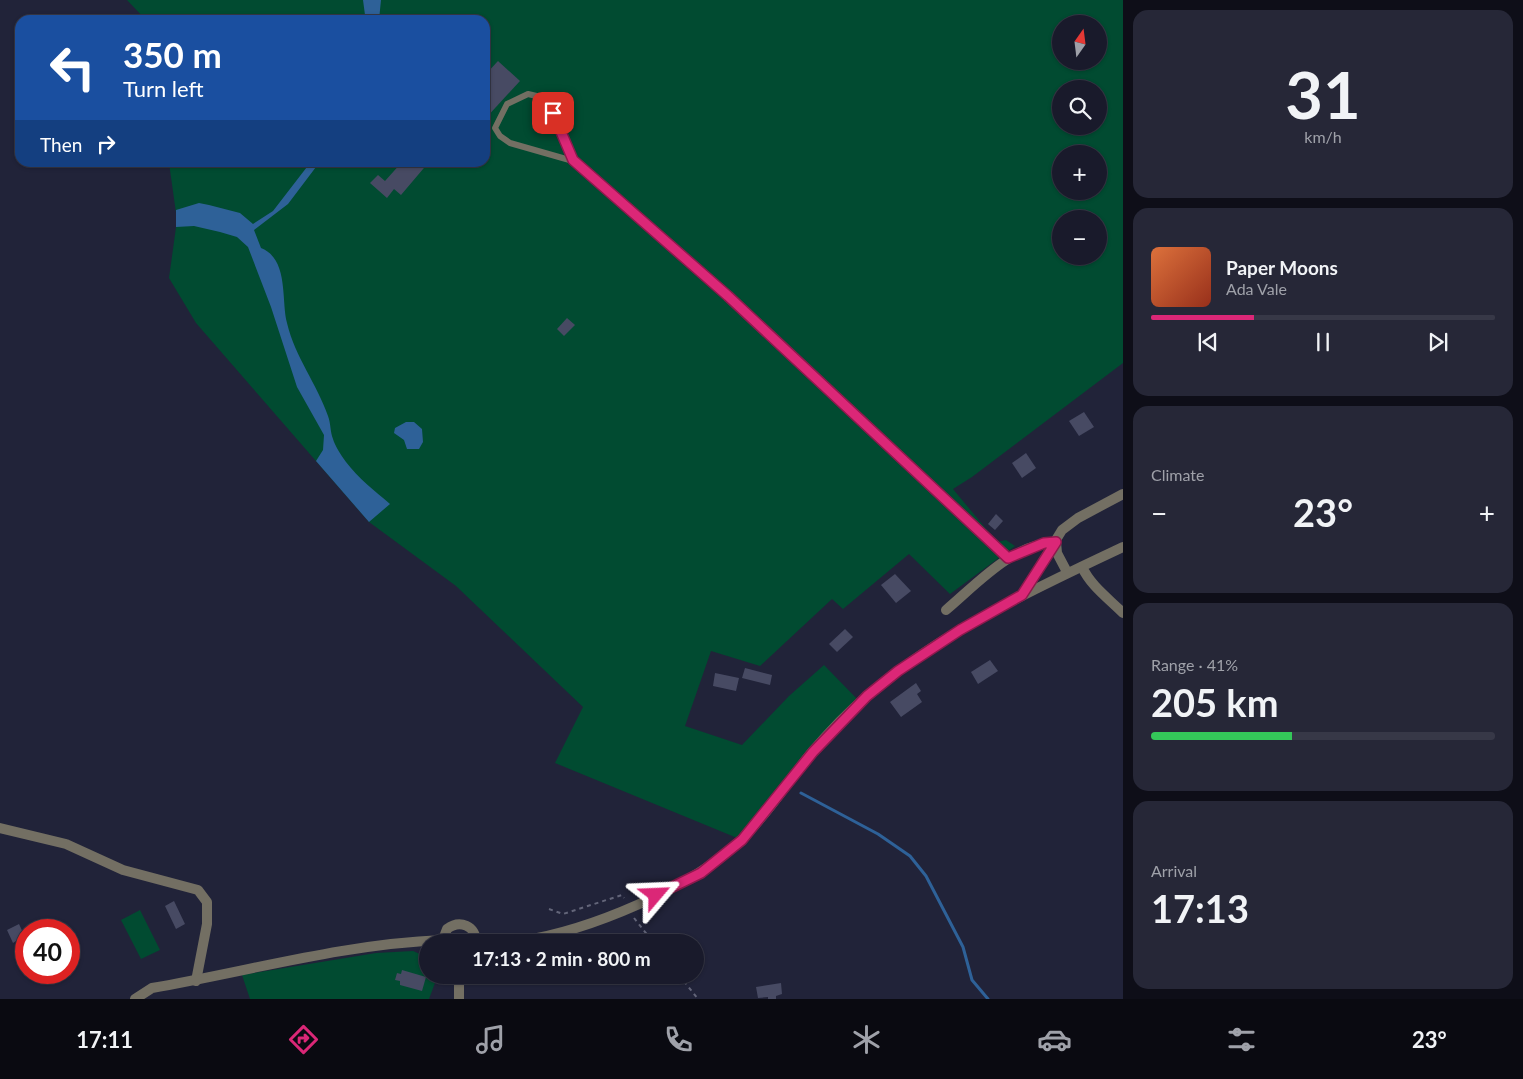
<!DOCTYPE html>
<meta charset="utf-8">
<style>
:root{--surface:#191a2b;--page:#262737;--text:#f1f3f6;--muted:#9fa1a9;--line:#373847;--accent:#db2777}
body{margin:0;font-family:Lato,sans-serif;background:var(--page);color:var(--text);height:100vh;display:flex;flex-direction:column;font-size:19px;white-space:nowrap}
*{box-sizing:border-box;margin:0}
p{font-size:16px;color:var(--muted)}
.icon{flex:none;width:28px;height:28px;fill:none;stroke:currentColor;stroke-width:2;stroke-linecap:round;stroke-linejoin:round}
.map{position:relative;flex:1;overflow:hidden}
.side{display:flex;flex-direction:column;gap:10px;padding:10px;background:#0e0e18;width:400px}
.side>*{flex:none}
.banner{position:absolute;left:15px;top:15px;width:475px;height:152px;border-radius:15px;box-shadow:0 1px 4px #0004,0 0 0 1px var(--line);background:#1a4fa0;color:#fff;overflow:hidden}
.needle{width:32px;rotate:14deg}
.controls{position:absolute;left:1052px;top:15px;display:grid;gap:10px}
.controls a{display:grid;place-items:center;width:55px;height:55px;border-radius:50%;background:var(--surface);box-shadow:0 1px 4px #0004,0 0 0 1px var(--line);font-size:25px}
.speed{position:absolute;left:15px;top:919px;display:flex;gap:10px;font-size:25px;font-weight:700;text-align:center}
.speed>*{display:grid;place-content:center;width:65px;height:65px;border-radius:50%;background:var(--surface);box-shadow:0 1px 4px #0004,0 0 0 1px var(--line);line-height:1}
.speed .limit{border:8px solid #d22;background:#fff;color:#111}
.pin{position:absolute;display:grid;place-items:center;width:42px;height:42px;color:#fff;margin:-21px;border-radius:10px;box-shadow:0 2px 8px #0006}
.me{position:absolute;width:55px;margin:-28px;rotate:64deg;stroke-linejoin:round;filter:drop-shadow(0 0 4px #0008)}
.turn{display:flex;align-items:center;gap:18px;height:105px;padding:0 25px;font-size:22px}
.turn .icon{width:65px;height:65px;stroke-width:2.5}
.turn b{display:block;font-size:35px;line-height:42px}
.then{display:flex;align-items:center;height:48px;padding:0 25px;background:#0003;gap:10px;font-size:19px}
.big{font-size:38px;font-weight:700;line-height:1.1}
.side .card{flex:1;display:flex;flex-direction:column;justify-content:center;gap:8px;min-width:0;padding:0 18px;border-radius:15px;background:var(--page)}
.side .dial{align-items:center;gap:0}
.dial b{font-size:65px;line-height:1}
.song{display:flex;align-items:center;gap:15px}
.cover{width:60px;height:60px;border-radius:8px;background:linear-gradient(135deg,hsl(20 70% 55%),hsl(10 70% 35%))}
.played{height:5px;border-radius:2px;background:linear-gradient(90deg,var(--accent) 30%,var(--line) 30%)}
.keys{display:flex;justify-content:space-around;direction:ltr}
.heat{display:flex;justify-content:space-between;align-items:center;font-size:28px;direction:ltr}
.charge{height:8px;border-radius:4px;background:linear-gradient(90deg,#34c759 41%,var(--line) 0)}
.trip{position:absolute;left:419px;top:934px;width:285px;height:50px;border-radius:25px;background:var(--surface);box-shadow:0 1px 4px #0004,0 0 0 1px var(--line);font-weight:700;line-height:50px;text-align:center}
.dock{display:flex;height:80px;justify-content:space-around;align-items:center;background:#0a0a11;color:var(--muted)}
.dock .icon{width:35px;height:35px}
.dock .active{color:var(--accent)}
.dock b{font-size:22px;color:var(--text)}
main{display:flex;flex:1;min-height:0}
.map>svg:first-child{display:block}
</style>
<main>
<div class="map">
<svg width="1123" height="999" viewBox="0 0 1123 999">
<rect width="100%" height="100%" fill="#212339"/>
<g fill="#014b31" fill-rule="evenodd">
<path d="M127 0H1123V363L972 477 953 489 997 542 1006 540 1015 546 950 594 909 554 843 609 832 599 760 666 711 651 685 726 742 745 789 696 824 665 860 702 742 840 555 763 583 707 456 586 369 522 196 323 169 278 177 220 169 163 485 162V20H146ZM1061 24H1099V61H1061ZM1061 89H1099V126H1061ZM1061 154H1099V191H1061ZM1061 219H1099V256H1061Z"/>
<polygon points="140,910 160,950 141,959 121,920"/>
<polygon points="413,951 427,957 428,975 438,975 429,999 250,999 242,975 376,953"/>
</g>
<g fill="#2e6198">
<polygon points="363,0 381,0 379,20 363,20 365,15"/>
<path d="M310 163H319L288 204 254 230 261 248C289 259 281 300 287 323 295 357 317 384 328 416 331 424 330 432 333 439 335 446 341 455 346 462 358 478 375 491 390 504L369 522 316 461 323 450 324 435 297 387 271 307 248 247 237 237 220 232 194 226 176 227V210L199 203 209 205 240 213 253 224 273 211Z"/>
<polygon points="406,422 414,422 422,429 423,442 419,449 407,449 404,440 394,433 395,428"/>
</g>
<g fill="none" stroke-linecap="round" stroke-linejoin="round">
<polyline stroke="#2e6198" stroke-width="3" points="801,793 878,834 910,856 926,876 963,947 972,980 988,999"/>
</g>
<g fill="#474a63">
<polygon points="498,61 520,81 485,119 485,75"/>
<polygon points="402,162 429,162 401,195 394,189 387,198 370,183 378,175 385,181"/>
<polygon points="567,318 575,325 564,336 557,329"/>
<polygon points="1084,412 1094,427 1079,436 1069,421"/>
<polygon points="1026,453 1036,468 1022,478 1012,463"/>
<polygon points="996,514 1003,521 995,530 988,524"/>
<polygon points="895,574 911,591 896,603 881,585"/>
<polygon points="845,629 853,637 837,652 829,644"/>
<polygon points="990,660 998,671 978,684 971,672"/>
<polygon points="745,668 772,675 770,685 742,678"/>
<polygon points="715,673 739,678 736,691 713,686"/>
<polygon points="916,683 921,691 917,694 922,702 901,717 890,702"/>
<polygon points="174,901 185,924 176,929 165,906"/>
<polygon points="19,924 26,939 26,963 16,941 13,943 7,930"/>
<polygon points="402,970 426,977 422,991 400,985 400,981 395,980 397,973 401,974"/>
<polygon points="781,983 782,994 776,996 776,999 768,999 768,997 758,998 756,987"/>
</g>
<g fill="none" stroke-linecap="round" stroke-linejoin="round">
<g stroke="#636579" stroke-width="2" stroke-dasharray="4 4" stroke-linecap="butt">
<polyline points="549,909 563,914 622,895 624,898"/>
<polyline points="634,918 653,942"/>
<polyline points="679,975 698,999"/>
</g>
<polyline stroke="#736f63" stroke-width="6" points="573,161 553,113 541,97 528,94 507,104 495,128 500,136 510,143 573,161 600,182 728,296 1009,558"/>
<g stroke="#736f63" stroke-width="10">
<path d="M1082 567C1091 586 1108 598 1123 613"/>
<path d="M946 610C977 584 1012 544 1056 542"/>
</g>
<g stroke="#736f63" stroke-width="10">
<polyline points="1056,542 1057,553 1067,572"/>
<polyline points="1023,594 1062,530 1078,518 1123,494"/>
<polyline points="0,828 66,844 123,870 198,890 207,902 207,924 196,981"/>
<path d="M477 941C491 941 506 943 520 941 588 931 692 888 741 840 768 814 788 781 812 752 829 732 847 713 867 696 942 631 1034 589 1123 547"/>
<path d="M442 942 447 929C460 919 476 926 476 942"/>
<polyline points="459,975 459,999"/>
<path d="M135 999 152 988C249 971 344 944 442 940"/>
</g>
</g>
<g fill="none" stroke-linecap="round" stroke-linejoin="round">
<g stroke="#8e194d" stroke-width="12">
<polyline id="route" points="553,113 573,160 728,296 1008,558 1044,543 1056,542 1022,595 960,630 898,671 867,696 813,752 742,840 701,873 656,895"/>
</g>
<use href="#route" stroke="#db2777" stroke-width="9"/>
</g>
</svg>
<div class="controls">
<a><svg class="needle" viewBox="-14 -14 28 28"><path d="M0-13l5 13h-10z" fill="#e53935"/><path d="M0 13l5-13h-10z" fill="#9fa1a9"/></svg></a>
<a><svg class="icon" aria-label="search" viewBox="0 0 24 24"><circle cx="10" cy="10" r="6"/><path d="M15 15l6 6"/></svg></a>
<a>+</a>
<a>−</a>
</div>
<div class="speed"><div class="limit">40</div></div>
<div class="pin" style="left:553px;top:113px;background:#d93025"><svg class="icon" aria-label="arrive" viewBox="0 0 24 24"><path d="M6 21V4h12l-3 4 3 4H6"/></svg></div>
<svg class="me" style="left:656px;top:895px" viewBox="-20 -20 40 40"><path d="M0-17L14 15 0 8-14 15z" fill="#db2777" stroke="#fff" stroke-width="4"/></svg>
<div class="trip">17:13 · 2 min · 800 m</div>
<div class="banner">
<div class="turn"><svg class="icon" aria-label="left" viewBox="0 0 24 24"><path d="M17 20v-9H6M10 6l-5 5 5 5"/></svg><div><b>350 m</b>Turn left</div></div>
<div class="then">Then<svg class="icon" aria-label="right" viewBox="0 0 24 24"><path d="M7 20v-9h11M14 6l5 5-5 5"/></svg></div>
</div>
</div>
<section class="side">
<div class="card dial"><b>31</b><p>km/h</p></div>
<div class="card">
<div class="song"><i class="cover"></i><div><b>Paper Moons</b><p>Ada Vale</p></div></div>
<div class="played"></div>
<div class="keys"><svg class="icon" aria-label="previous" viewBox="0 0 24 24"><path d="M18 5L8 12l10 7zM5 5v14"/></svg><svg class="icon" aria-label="pause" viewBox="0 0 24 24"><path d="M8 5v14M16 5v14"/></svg><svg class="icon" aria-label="next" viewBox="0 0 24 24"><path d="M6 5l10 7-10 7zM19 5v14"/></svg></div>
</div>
<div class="card"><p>Climate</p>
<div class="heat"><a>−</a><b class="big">23°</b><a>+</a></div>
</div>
<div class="card"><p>Range · 41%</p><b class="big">205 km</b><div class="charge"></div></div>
<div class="card"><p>Arrival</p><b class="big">17:13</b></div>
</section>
</main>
<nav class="dock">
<b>17:11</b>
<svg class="icon active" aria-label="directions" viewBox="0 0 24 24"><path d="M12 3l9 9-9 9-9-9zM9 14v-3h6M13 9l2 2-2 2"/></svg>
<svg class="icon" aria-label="music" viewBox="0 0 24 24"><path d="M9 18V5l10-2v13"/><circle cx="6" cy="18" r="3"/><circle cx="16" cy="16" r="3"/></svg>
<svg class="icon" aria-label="phone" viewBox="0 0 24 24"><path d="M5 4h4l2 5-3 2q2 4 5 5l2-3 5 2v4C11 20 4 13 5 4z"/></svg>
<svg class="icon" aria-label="climate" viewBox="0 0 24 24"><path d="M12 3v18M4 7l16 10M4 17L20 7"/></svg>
<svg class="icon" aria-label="car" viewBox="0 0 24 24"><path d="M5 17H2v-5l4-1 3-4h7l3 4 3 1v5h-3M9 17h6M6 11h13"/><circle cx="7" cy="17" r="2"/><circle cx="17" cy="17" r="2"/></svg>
<svg class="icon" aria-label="filters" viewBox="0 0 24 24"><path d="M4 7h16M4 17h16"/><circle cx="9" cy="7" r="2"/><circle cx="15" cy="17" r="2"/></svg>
<b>23°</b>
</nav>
